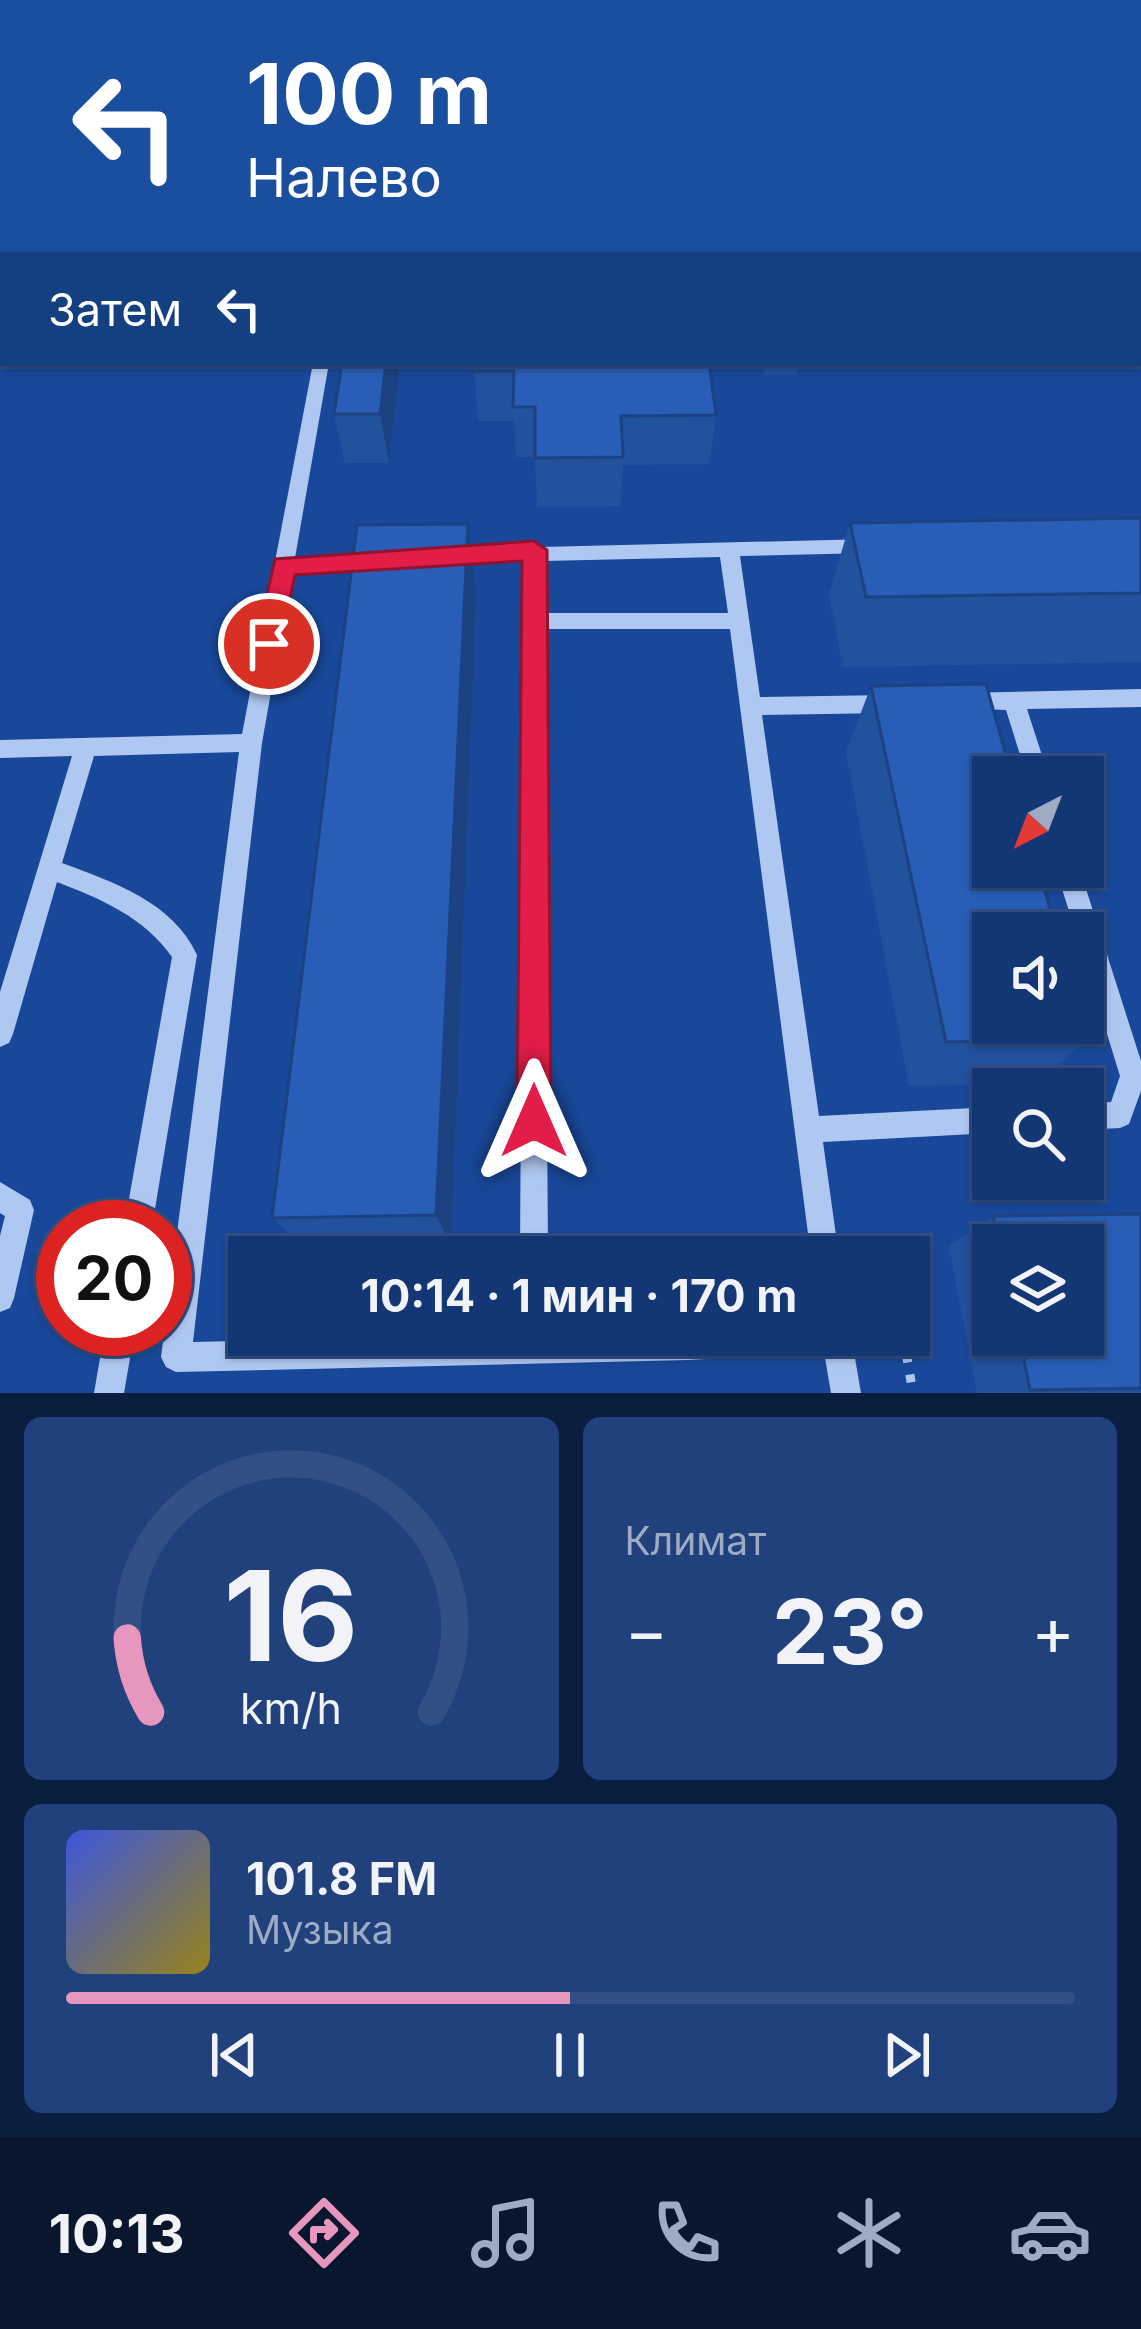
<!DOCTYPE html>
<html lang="ru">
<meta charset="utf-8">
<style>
:root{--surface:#133674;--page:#20417c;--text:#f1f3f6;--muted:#9dabc5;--line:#325086;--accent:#e797bd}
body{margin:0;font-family:Inter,sans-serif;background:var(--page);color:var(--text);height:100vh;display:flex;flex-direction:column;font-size:45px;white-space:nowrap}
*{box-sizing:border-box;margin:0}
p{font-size:39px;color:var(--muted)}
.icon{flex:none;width:66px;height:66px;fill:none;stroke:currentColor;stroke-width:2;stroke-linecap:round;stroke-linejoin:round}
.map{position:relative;height:1393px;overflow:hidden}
.panel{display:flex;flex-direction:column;gap:24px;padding:24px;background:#0a1e40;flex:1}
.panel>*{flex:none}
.guide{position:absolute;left:0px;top:0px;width:1143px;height:366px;box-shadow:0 3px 9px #0004,0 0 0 3px var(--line);background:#1a4fa0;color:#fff;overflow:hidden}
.needle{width:78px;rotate:222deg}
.fabs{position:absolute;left:972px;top:756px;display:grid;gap:24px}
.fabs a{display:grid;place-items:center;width:132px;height:132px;border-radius:0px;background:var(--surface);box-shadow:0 3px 9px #0004,0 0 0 3px var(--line);font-size:60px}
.speed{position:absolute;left:36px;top:1200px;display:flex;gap:24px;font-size:60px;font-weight:700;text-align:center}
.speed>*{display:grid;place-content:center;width:156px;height:156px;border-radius:50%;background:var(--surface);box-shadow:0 3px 9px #0004,0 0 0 3px var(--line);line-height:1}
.speed .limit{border:18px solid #d22;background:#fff;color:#111}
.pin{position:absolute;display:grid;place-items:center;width:102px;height:102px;color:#fff;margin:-51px;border:6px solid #fff;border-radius:50%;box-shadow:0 3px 12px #0007}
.me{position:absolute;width:132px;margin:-66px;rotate:0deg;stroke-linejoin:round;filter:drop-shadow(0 0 9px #0008)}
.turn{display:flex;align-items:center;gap:42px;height:252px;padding:0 48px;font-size:54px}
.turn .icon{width:156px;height:156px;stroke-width:2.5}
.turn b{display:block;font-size:84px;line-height:102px}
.then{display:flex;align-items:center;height:114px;padding:0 48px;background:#0003;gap:24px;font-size:45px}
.big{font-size:90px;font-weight:700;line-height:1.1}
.panel .widget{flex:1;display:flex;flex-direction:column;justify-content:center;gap:18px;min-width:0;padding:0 42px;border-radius:18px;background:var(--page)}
.panel .dial{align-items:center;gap:0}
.dial svg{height:312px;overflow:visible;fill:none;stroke:var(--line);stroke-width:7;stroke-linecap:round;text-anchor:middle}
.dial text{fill:var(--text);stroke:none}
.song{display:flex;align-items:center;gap:36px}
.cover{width:144px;height:144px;border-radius:18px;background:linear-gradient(135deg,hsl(230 70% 55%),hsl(50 70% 35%))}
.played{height:12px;border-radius:6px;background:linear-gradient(90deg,var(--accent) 50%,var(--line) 50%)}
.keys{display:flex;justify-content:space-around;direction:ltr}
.heat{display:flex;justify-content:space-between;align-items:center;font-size:66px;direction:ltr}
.panel .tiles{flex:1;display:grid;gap:24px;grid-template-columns:1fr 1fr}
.widget:last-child{grid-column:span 2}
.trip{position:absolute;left:228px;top:1236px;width:702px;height:120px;border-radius:0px;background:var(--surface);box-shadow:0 3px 9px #0004,0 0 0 3px var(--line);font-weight:700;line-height:120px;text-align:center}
.tab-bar{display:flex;height:192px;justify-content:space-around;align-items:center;background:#08162e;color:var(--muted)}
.tab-bar .icon{width:84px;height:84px}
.tab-bar .selected{color:var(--accent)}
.tab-bar b{font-size:54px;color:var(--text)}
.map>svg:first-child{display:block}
</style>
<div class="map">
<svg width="1141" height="1393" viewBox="0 0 1141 1393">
<rect width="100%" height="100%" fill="#19489a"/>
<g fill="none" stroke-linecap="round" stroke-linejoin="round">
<polyline stroke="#afc8f1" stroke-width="4.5" stroke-dasharray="4.5 6" stroke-linecap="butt" points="528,1 567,1"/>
<polyline stroke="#afc8f1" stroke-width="9" stroke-dasharray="8 12" stroke-linecap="butt" points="903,1335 913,1393"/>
<g fill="#afc8f1" fill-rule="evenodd">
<rect x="379" y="0" width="12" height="3"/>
<rect x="581" y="0" width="12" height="3"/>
<polygon points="1087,0 1099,0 1101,3 1089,3"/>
<rect x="1140" y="63" width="1" height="10"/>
<rect x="1140" y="182" width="1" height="8"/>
<rect x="0" y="267" width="3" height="10"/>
<path d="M313 363H329L295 558 379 553 389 560 379 567 292 573 262 743 193 1342 488 1335H851L861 1393H831L824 1352 689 1360 176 1372 166 1367 161 1357 239 752 94 756 62 863C113 882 173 902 197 955L152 1227H124L172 957C144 917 101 899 57 882L13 1034 9 1043 0 1047V992L72 756 0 758V740L242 734Z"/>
<path d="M870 539 880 546 870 553 740 556 760 697 888 695 895 698 899 704 895 710 888 713 762 715 819 1116 993 1107V1133L823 1142 839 1257H811L730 629H544L548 1257H520L524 561 446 563 436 556 446 549 526 547 534 543 542 547ZM720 557 728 613H544V561Z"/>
<polygon points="1141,689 1141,707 1027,709 1049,777 1027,777 1006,710 955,708 951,702 955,696 962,693"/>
<polygon points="1055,867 1079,867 1141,1061 1141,1091 1129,1124 1120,1128 1083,1130 1083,1104 1111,1102 1120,1076 1083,956 1083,933 1076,933"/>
<polygon points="0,1182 30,1200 34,1210 14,1298 10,1308 0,1312 0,1236 5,1216 0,1213"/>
<polygon points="105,1329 135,1329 124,1393 94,1393"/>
</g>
</g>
<g fill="#22519e" fill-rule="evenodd">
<polygon points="777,0 995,0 994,3 778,3"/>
<polygon points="1115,0 1141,0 1141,37 1140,3 1117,3"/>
<rect x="0" y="54" width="3" height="201"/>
<polygon points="342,363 400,363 389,463 345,463 334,414"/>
<polygon points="474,363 716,415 709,464 623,465 621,506 537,507 535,457 516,457 514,421 478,421"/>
<polygon points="763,363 799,363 797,375 765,375"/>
<polygon points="1141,518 1141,662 843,667 829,594 850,523"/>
<polygon points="476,596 451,1245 304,1247 272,1218"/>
<polygon points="871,686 1087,1039 1037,1083 909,1086 846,752"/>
<path d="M1141 1214V1393H977L949 1246 993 1216ZM993 1245H1083V1335H993Z"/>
</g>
<g fill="#1c4281">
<polygon points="117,0 148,0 147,3 115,3"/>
<polygon points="505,0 538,0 538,3 501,3"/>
<polygon points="386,363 400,363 389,463 380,414"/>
<polygon points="468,524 476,596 451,1245 436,1215"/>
</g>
<g fill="#285eb8" stroke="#1c4281" stroke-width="3">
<polygon points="72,0 117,0 115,3 71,3"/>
<polygon points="212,0 308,0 307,3 211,3"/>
<polygon points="430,0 505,0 501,3 426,3"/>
<rect x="0" y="54" width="3" height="159"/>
<polygon points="342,363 386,363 380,414 334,414"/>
<polygon points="474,363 709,363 716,415 621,416 623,457 535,458 535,407 513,407 514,371 473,371"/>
<polygon points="1141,518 1141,593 866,597 850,523"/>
<polygon points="468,524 436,1215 272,1218 357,525"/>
<polygon points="986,684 1012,777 993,777 993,867 1038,867 1057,933 993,933 993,1023 1082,1023 1087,1039 946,1042 871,686"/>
<polygon points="1141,1214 1141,1388 1030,1390 1019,1335 1083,1335 1083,1245 1000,1245 993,1216"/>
</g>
<polygon fill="#e11d48" stroke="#92132f" stroke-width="3" points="534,541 547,550 551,1121 546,1133 534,1138 522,1133 517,1121 522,561 295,575 279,651 269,654 256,644 275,559"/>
</svg>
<div class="fabs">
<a><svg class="needle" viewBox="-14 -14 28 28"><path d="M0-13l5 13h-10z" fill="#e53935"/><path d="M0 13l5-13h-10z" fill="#9dabc5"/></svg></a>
<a><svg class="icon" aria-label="sound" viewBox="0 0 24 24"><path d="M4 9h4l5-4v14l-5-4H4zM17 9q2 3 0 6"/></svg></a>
<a><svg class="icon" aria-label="search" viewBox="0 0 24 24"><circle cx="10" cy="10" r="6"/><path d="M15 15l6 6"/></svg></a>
<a><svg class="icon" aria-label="layers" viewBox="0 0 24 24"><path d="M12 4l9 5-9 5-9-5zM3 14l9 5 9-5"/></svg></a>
</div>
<div class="speed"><div class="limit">20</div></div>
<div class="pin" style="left:269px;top:644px;background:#d93025"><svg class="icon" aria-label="arrive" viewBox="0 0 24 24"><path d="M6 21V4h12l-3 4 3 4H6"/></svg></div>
<svg class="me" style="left:534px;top:1121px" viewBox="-20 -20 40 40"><path d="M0-17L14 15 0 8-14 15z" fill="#e11d48" stroke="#fff" stroke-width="4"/></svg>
<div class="trip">10:14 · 1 мин · 170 m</div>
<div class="guide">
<div class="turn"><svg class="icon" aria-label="left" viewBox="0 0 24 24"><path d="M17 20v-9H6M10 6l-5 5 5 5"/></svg><div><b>100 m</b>Налево</div></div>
<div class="then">Затем<svg class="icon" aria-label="left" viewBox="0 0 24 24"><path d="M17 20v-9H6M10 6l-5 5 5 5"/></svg></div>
</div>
</div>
<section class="panel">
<div class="tiles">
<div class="widget dial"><svg viewBox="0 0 100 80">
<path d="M14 69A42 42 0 1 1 86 69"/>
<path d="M14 69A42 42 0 0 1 8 50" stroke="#e797bd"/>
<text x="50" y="56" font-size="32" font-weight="700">16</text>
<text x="50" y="72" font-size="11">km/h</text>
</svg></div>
<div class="widget"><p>Климат</p>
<div class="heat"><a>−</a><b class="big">23°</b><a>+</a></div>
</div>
<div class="widget">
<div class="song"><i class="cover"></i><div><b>101.8 FM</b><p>Музыка</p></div></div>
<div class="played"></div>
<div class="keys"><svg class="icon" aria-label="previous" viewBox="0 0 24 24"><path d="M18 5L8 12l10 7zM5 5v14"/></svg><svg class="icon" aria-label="pause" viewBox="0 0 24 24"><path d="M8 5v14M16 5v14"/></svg><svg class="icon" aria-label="next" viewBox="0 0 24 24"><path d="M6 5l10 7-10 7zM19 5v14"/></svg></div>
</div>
</div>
</section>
<nav class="tab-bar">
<b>10:13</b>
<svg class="icon selected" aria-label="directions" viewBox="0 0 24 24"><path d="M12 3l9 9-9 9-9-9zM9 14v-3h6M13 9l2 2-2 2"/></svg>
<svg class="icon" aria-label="music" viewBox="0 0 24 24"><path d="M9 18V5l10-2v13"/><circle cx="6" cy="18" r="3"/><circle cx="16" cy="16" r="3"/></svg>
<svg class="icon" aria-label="phone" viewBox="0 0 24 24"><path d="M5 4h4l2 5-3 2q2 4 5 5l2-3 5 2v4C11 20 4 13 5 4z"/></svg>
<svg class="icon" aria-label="climate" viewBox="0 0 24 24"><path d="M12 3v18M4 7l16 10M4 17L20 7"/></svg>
<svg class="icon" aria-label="car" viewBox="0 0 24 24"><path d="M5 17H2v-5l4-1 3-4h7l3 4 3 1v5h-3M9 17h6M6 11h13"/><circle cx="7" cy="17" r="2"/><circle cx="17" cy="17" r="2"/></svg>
</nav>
